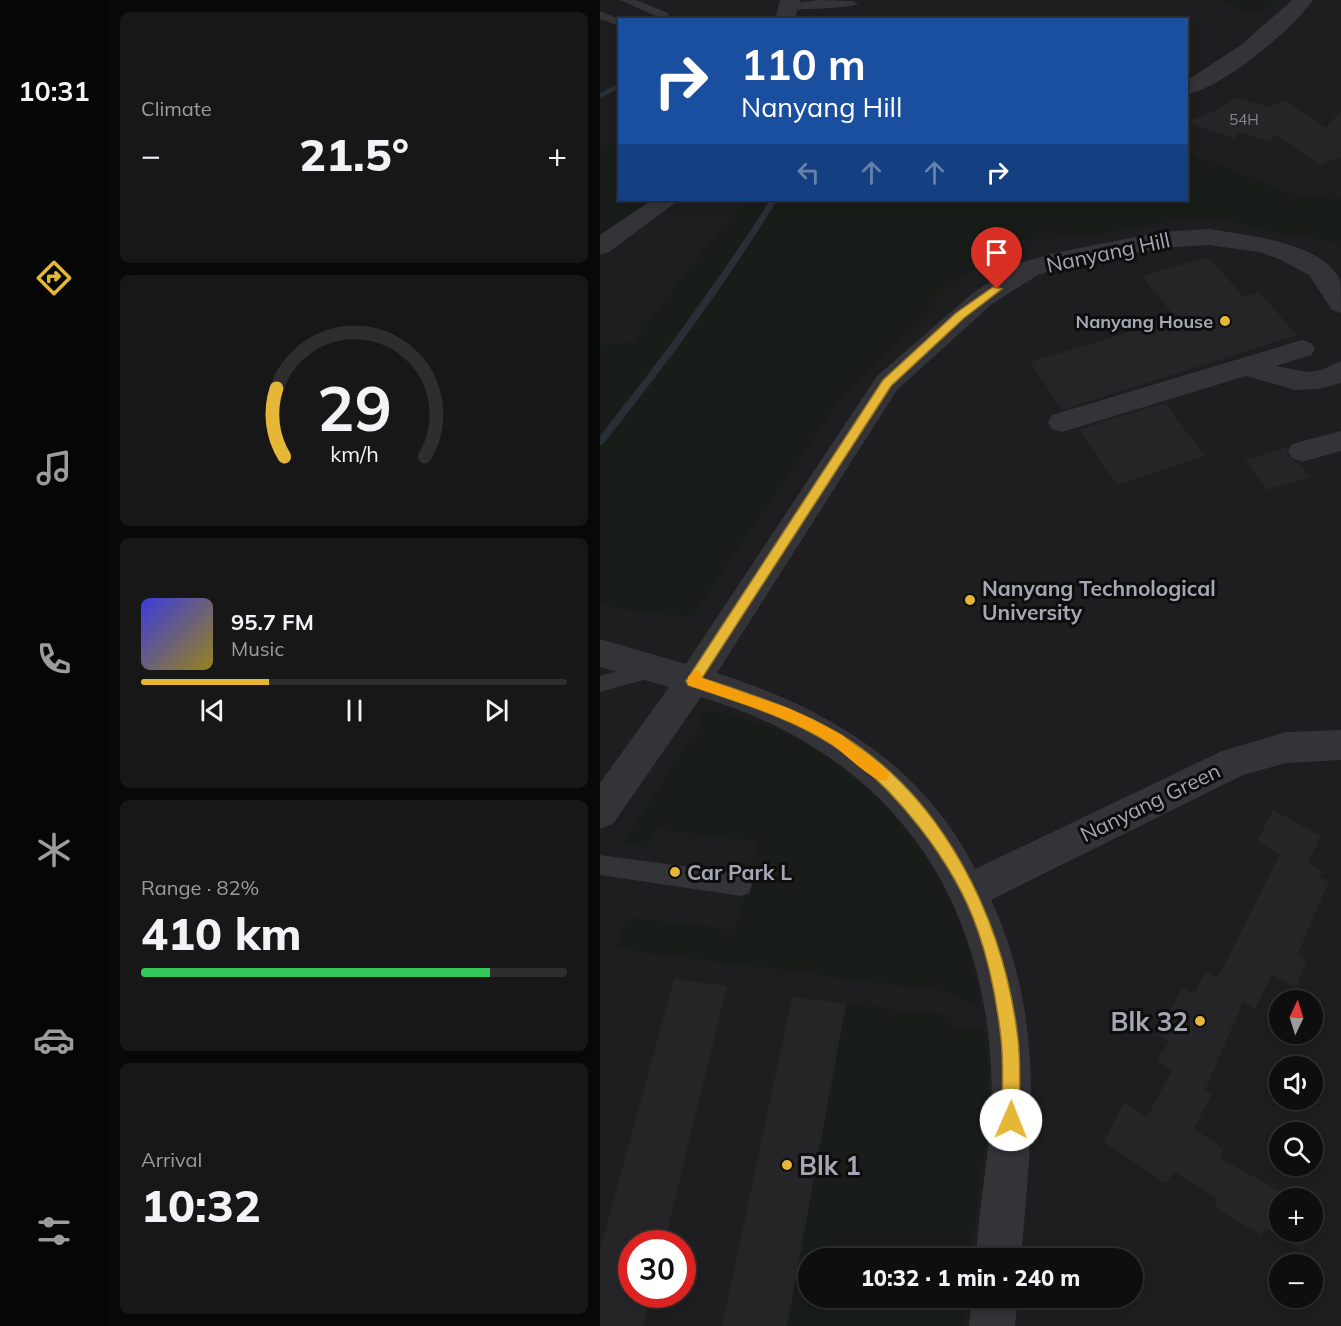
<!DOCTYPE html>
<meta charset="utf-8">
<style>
:root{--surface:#0e0e0e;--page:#171717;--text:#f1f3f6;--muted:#9b9c9e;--line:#2e2e2e;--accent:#e6b636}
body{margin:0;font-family:Mulish,sans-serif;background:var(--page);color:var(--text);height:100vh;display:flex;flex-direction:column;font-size:22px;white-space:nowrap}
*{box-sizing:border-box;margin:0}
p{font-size:20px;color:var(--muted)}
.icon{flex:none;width:33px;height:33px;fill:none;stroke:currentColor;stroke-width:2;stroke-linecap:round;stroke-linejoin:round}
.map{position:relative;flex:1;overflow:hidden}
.details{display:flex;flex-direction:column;gap:12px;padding:12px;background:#080808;width:492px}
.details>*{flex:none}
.banner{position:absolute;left:18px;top:18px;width:570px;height:183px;border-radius:0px;box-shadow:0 3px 9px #0003,0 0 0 2px var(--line);background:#1a4fa0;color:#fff;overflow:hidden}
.needle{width:39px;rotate:4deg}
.fabs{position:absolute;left:669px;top:990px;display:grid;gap:12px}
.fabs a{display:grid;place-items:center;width:54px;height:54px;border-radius:50%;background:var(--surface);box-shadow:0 3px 9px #0003,0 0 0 2px var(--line);font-size:30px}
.speed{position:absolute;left:18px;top:1230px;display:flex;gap:12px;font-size:30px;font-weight:700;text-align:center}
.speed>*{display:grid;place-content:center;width:78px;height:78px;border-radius:50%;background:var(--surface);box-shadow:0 3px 9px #0003,0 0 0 2px var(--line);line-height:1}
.speed .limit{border:9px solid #d22;background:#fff;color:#111}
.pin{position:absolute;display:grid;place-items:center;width:51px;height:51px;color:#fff;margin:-62px -26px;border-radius:50% 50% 50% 0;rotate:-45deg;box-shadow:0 0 6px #0007}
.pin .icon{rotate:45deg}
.me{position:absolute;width:66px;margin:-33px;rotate:1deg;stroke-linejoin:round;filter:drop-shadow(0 0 4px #0008)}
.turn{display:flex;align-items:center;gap:21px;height:126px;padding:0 24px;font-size:27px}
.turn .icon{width:78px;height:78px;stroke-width:2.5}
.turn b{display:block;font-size:42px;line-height:51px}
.lanes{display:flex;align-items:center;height:57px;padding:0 24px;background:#0003;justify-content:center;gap:30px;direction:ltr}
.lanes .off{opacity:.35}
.big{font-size:45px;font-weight:800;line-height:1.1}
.details .tile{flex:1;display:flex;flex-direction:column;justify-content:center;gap:9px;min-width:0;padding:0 21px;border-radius:9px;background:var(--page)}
.details .dial{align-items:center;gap:0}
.dial svg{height:156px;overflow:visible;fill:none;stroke:var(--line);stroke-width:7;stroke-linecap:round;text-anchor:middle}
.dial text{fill:var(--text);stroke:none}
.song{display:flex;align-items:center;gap:18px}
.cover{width:72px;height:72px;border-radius:9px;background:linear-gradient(135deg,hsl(240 70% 55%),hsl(50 70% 35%))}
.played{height:6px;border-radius:3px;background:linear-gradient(90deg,var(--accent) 30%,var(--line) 30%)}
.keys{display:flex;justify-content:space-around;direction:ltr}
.heat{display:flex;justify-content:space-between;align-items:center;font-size:33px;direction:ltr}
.charge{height:9px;border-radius:4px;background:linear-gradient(90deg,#34c759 82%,var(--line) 0)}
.trip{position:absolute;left:198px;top:1248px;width:345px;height:60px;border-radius:30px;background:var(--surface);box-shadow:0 3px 9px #0003,0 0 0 2px var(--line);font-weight:800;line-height:60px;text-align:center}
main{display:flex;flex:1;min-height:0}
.menu{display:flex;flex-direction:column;width:108px;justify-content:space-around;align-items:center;background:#060606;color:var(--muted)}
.menu .icon{width:42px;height:42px}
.menu .current{color:var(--accent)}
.menu b{font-size:27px;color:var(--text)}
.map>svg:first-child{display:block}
</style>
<main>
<nav class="menu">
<b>10:31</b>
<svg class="icon current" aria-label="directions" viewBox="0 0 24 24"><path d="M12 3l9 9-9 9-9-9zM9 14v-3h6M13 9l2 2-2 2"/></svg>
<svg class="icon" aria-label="music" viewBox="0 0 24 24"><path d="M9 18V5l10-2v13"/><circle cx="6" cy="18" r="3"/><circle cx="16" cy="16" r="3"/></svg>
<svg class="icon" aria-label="phone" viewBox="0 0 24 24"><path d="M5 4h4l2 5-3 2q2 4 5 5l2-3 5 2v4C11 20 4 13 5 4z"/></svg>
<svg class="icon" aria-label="climate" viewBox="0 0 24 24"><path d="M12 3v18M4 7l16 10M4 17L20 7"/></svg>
<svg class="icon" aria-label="car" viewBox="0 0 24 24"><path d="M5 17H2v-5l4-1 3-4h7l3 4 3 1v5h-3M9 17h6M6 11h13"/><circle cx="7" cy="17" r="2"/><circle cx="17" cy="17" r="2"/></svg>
<svg class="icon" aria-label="filters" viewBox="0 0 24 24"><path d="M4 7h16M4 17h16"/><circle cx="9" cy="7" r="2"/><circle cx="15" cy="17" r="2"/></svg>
</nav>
<section class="details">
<div class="tile"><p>Climate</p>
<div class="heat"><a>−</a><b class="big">21.5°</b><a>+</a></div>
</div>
<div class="tile dial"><svg viewBox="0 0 100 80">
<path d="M14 69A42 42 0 1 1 86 69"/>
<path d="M14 69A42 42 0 0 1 10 34" stroke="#e6b636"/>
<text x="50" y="56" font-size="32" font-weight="700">29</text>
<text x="50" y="72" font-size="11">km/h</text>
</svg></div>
<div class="tile">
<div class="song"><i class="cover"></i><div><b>95.7 FM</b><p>Music</p></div></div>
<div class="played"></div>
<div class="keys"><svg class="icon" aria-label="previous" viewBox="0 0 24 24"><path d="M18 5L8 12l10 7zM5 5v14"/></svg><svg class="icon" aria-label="pause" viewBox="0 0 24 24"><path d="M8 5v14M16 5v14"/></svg><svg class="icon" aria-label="next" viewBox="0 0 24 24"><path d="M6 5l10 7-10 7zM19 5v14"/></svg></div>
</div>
<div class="tile"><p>Range · 82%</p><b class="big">410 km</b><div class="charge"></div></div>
<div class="tile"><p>Arrival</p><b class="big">10:32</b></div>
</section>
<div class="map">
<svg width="741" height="1326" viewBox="0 0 741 1326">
<rect width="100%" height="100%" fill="#121213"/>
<path fill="#1e1e20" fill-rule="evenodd" d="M0 0H741V1326H0ZM20 20H586V200H20ZM680 1000H712V1034H680ZM680 1066H712V1100H680ZM680 1132H712V1166H680ZM680 1198H712V1232H680ZM32 1244H82V1294H32ZM208 1258H532V1298H208ZM680 1264H712V1298H680Z"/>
<g fill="#181d19">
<polygon points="617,0 675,0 658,15"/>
<polygon points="0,145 19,146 20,200 55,200 0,235"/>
<path d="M587 152 696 196 741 199V242L683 234 621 219 575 220 488 236 414 240 350 286 242 397 91 617 0 605V345L32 343C70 295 105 244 147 200H586Z"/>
<path d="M111 711C253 735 367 868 380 1009L346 991 16 948 28 918 135 930 158 841 55 829 47 847 23 843 90 739 103 728 99 714Z"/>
<path d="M246 1004 350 1016 351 1028H383C397 1102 378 1184 371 1258H208V1298H367L363 1326H187Z"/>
</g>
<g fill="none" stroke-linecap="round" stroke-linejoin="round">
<g fill="#292f36" fill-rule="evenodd">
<polygon points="20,83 20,88 0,98 0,93"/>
<path d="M170 200H177C125 286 65 366 3 444L0 445V436C61 359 118 282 170 200Z"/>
</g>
</g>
<g fill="#252527">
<polygon points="635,97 668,107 685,100 726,128 741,110 741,157 720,165 676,135 669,142 639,132 634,139 587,122 627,105"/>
<polygon points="608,257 644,297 659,292 697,335 462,410 430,362 576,318 542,276"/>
<polygon points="565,403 605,456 517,485 479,429"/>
<polygon points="686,447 690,459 699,463 709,477 667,490 645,460"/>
<polygon points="673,810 721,836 708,863 722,871 720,877 729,881 697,955 707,961 695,988 672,975 655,1009 643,1002 605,1090 612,1094 594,1129 623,1148 620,1158 691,1198 680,1198 680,1232 710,1232 702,1250 665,1228 661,1235 616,1208 617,1198 574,1172 566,1184 504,1142 524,1102 547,1117 572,1071 557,1060 569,1041 557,1034 583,987 594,994 606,971 617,978 628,958 680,854 657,841"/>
<polygon points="74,979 127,986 64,1244 32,1244 32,1294 51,1294 43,1326 0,1326 0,1250"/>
<polygon points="192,997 246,1004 187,1326 122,1326"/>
</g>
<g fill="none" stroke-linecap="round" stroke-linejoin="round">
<g fill="#333338" fill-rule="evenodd">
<polygon points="20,0 36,0 68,13 70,20 58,20 58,17"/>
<path d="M219 0 252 1 258 4C253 8 187 11 183 8L189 4Z"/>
<polygon points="0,11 22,20 20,20 20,26 0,19"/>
<polygon points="55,661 62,663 65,669 62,675 0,692 0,676"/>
<polygon points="0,855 141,874 149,877 152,885 149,893 141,896 0,875"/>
</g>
<g fill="#333338" fill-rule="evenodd">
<polygon points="180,0 200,0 195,20 175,20"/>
<path d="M692 0H713C690 32 625 86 586 95V81L641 45Z"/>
<polygon points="52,200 79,200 9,252 0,255 0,235"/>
<path d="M609 229C645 235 723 242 740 280 741 288 741 304 741 313L732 310 709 275 679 259 659 252 609 245 561 248 466 266 438 275 392 304 297 390 117 673C226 708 322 763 375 869L622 751 686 732 741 730V760L686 763 643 775 391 900C446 1018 432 1133 421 1258H376C379 1195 395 1133 391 1069 382 881 280 751 101 697L13 824 0 829V783L69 687 0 667V639L86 664 277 376 374 292 420 263 454 253 561 232Z"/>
<polygon points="702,340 711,343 715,349 711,355 676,366 707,372 721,370 741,361 741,383 719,389 695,390 646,376 462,432 452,429 448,422 452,415"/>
<polygon points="741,431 741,451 702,462 692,458 688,451 692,444"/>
<polygon points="372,1298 418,1298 415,1326 369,1326"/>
</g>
</g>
<path fill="#e6b636" stroke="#967623" stroke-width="1.5" d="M393 287 402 289 364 318 291 386 102 678C150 694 198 709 241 735 345 798 404 921 418 1039 421 1065 419 1093 420 1120L417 1127 411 1129 405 1127 402 1120C402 1093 404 1065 401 1038 397 1003 390 965 378 931 355 863 292 782 231 744 187 716 137 702 88 685L86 681 283 380 356 313Z"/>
<path fill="#f59e0b" d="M96 670 101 672 102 678 188 708 214 720 242 735 287 771 289 775 287 780C274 785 243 751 230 743 187 716 137 702 88 685V677Z"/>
<g fill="#e6b636" stroke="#0d0d0e" stroke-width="2">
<circle cx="625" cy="321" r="6"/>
<circle cx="370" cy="600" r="6"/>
<circle cx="75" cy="872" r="6"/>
<circle cx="600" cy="1021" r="6"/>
<circle cx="187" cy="1165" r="6"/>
</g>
<g text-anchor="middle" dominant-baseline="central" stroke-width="6" stroke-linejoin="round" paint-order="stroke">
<g font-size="15" fill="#84868f">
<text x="644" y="119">54H</text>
</g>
<g font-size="18" font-weight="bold" fill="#a4a7b3" stroke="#0d0d0e" text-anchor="end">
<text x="613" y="321">Nanyang House</text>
</g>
<g font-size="21" fill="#a4a7b3" stroke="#0d0d0e">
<text transform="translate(508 252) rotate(-12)">Nanyang Hill</text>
<text transform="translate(550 802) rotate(-26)">Nanyang Green</text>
</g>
<g font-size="21" font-weight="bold" fill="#a4a7b3" stroke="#0d0d0e" text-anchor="start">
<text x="382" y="588">Nanyang Technological<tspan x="382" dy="24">University</tspan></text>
<text x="87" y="872">Car Park L</text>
</g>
<g font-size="26" font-weight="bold" fill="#a4a7b3" stroke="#0d0d0e" text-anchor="end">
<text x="588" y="1021">Blk 32</text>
<text x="199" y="1165" text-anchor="start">Blk 1</text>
</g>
</g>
</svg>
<div class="fabs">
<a><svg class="needle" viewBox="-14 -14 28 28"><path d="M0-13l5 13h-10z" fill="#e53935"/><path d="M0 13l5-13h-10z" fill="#9b9c9e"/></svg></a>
<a><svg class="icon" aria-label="sound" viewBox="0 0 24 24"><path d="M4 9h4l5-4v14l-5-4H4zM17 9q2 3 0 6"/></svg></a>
<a><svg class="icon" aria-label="search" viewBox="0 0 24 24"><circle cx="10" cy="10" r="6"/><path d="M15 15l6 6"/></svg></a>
<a>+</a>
<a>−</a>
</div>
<div class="speed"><div class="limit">30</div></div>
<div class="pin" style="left:397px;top:289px;background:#d93025"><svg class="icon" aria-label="arrive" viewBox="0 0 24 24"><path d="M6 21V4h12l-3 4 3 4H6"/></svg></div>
<svg class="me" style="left:411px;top:1120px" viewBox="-20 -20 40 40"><circle r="19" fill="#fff"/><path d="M0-13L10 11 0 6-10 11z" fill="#e6b636"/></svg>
<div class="trip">10:32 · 1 min · 240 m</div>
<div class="banner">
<div class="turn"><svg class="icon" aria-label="right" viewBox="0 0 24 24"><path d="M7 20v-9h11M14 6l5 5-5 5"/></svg><div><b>110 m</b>Nanyang Hill</div></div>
<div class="lanes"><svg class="icon off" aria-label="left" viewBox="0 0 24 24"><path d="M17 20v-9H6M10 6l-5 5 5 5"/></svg><svg class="icon off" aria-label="ahead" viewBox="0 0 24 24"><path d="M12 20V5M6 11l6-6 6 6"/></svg><svg class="icon off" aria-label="ahead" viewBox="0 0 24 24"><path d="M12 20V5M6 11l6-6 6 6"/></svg><svg class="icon" aria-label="right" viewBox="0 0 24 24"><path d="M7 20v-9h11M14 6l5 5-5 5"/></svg></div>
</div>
</div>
</main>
